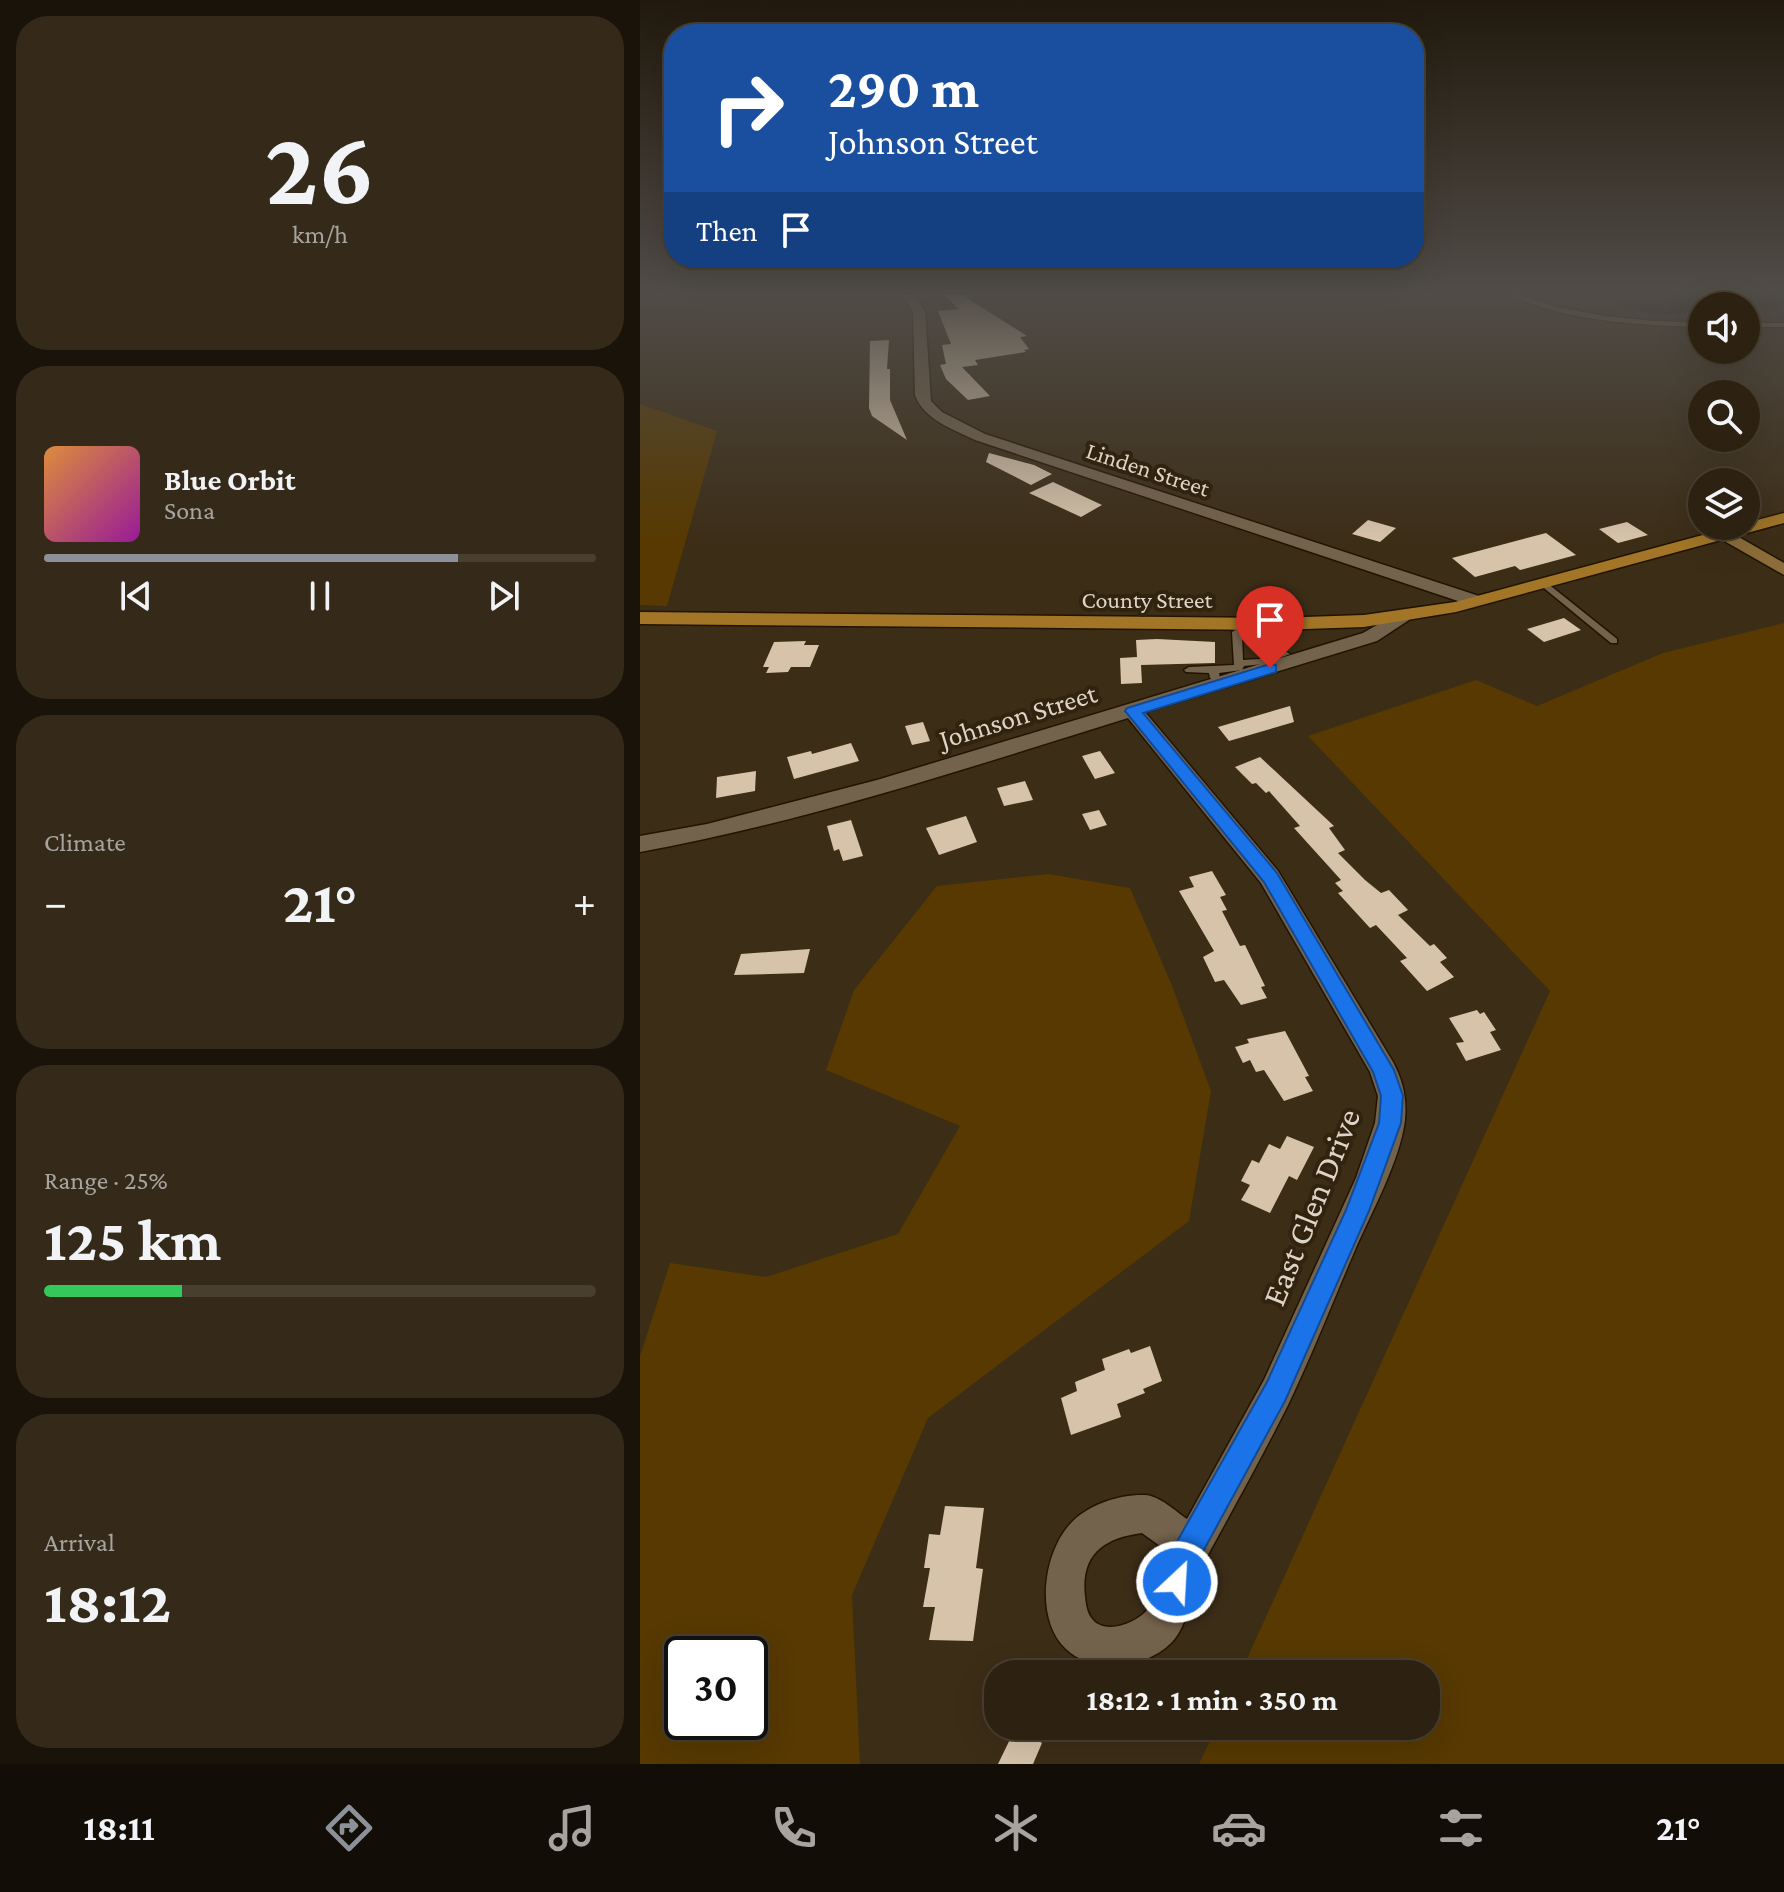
<!DOCTYPE html>
<meta charset="utf-8">
<style>
:root{--surface:#2d2211;--page:#352a1a;--text:#f1f3f6;--muted:#a7a49f;--line:#483f31;--accent:#8c9099}
body{margin:0;font-family:"Crimson Pro",serif;background:var(--page);color:var(--text);height:100vh;display:flex;flex-direction:column;font-size:30px;white-space:nowrap}
*{box-sizing:border-box;margin:0}
p{font-size:26px;color:var(--muted)}
.icon{flex:none;width:44px;height:44px;fill:none;stroke:currentColor;stroke-width:2;stroke-linecap:round;stroke-linejoin:round}
.map{position:relative;flex:1;overflow:hidden}
.sheet{display:flex;flex-direction:column;gap:16px;padding:16px;background:#191309;width:640px}
.sheet>*{flex:none}
.hud{position:absolute;left:24px;top:24px;width:760px;height:244px;border-radius:32px;box-shadow:0 8px 32px #0002,0 0 0 2px var(--line);background:#1a4fa0;color:#fff;overflow:hidden}
.controls{position:absolute;left:1048px;top:292px;display:grid;gap:16px}
.controls a{display:grid;place-items:center;width:72px;height:72px;border-radius:50%;background:var(--surface);box-shadow:0 8px 32px #0002,0 0 0 2px var(--line);font-size:40px}
.speed{position:absolute;left:24px;top:1636px;display:flex;gap:16px;font-size:40px;font-weight:700;text-align:center}
.speed>*{display:grid;place-content:center;width:104px;height:104px;border-radius:50%;background:var(--surface);box-shadow:0 8px 32px #0002,0 0 0 2px var(--line);line-height:1}
.speed .limit{border:4px solid #111;border-radius:12px;background:#fff;color:#111}
.pin{position:absolute;display:grid;place-items:center;width:68px;height:68px;color:#fff;margin:-82px -34px;border-radius:50% 50% 50% 0;rotate:-45deg;box-shadow:0 0 8px #0007}
.pin .icon{rotate:45deg}
.me{position:absolute;width:88px;margin:-44px;rotate:25deg;stroke-linejoin:round;filter:drop-shadow(0 0 6px #0008)}
.turn{display:flex;align-items:center;gap:28px;height:168px;padding:0 32px;font-size:36px}
.turn .icon{width:104px;height:104px;stroke-width:2.5}
.turn b{display:block;font-size:56px;line-height:68px}
.then{display:flex;align-items:center;height:76px;padding:0 32px;background:#0003;gap:16px;font-size:30px}
.big{font-size:60px;font-weight:700;line-height:1.1}
.sheet .widget{flex:1;display:flex;flex-direction:column;justify-content:center;gap:12px;min-width:0;padding:0 28px;border-radius:32px;background:var(--page)}
.sheet .dial{align-items:center;gap:0}
.dial b{font-size:104px;line-height:1}
.song{display:flex;align-items:center;gap:24px}
.cover{width:96px;height:96px;border-radius:12px;background:linear-gradient(135deg,hsl(30 70% 55%),hsl(300 70% 35%))}
.played{height:8px;border-radius:4px;background:linear-gradient(90deg,var(--accent) 75%,var(--line) 75%)}
.keys{display:flex;justify-content:space-around;direction:ltr}
.heat{display:flex;justify-content:space-between;align-items:center;font-size:44px;direction:ltr}
.charge{height:12px;border-radius:6px;background:linear-gradient(90deg,#34c759 25%,var(--line) 0)}
.trip{position:absolute;left:344px;top:1660px;width:456px;height:80px;border-radius:32px;background:var(--surface);box-shadow:0 8px 32px #0002,0 0 0 2px var(--line);font-weight:700;line-height:80px;text-align:center}
.menu{display:flex;height:128px;justify-content:space-around;align-items:center;background:#120e07;color:var(--muted)}
.menu .icon{width:56px;height:56px}
.menu .current{color:var(--accent)}
.menu b{font-size:36px;color:var(--text)}
main{display:flex;flex:1;min-height:0}
.map>svg:first-child{display:block}
</style>
<main>
<section class="sheet">
<div class="widget dial"><b>26</b><p>km/h</p></div>
<div class="widget">
<div class="song"><i class="cover"></i><div><b>Blue Orbit</b><p>Sona</p></div></div>
<div class="played"></div>
<div class="keys"><svg class="icon" aria-label="previous" viewBox="0 0 24 24"><path d="M18 5L8 12l10 7zM5 5v14"/></svg><svg class="icon" aria-label="pause" viewBox="0 0 24 24"><path d="M8 5v14M16 5v14"/></svg><svg class="icon" aria-label="next" viewBox="0 0 24 24"><path d="M6 5l10 7-10 7zM19 5v14"/></svg></div>
</div>
<div class="widget"><p>Climate</p>
<div class="heat"><a>−</a><b class="big">21°</b><a>+</a></div>
</div>
<div class="widget"><p>Range · 25%</p><b class="big">125 km</b><div class="charge"></div></div>
<div class="widget"><p>Arrival</p><b class="big">18:12</b></div>
</section>
<div class="map">
<svg width="1144" height="1764" viewBox="0 0 1144 1764">
<rect width="100%" height="100%" fill="#3c2d17"/>
<g fill="#573901" fill-rule="evenodd">
<polygon points="0,404 77,431 27,606 0,605"/>
<polygon points="1144,623 1144,1764 559,1764 577,1726 786,1726 786,1674 600,1674 910,991 668,736 836,680 897,706 1023,653"/>
<path d="M408 874 490 888 531 983 571 1091 549 1221 288 1418 212 1595 220 1764H0V1356L30 1263 126 1277 258 1234 320 1126 186 1070 214 990 297 886ZM42 1654H110V1722H42Z"/>
</g>
<path fill="#1f1303" d="M968 293H1144V308L1062 306V310C1036 317 986 317 966 297Z"/>
<g fill="#d6c3aa">
<polygon points="302,293 319,293 387,336 380,337 389,349 384,350 386,352 335,360 338,365 322,367 350,396 328,400 306,379 300,365 306,364 302,345 311,344 298,311 319,309"/>
<polygon points="249,340 247,369 250,369 250,400 267,440 232,416 229,408 230,341"/>
<polygon points="349,453 394,465 412,474 391,485 346,462"/>
<polygon points="413,482 462,505 441,517 389,493"/>
<polygon points="728,520 756,528 740,542 712,534"/>
<polygon points="987,522 1008,535 978,543 959,529"/>
<polygon points="906,533 936,555 880,570 875,566 835,577 812,558"/>
<polygon points="924,618 941,630 904,642 887,629"/>
<polygon points="517,639 575,642 575,663 501,665 502,683 481,684 480,658 497,657 496,640"/>
<polygon points="166,641 164,645 179,645 170,667 151,667 148,672 126,673 129,667 123,667 134,642"/>
<polygon points="650,706 654,722 589,741 578,727"/>
<polygon points="283,722 290,741 272,745 265,726"/>
<polygon points="211,743 219,761 154,779 147,757 171,751 172,754"/>
<polygon points="460,751 475,773 455,779 442,756"/>
<polygon points="620,757 694,826 689,828 705,850 698,853 725,880 741,893 749,890 768,910 758,915 790,946 794,944 807,958 800,962 814,977 787,991 760,961 767,958 736,925 730,928 698,893 703,891 695,883 701,880 654,828 660,826 629,791 626,793 616,783 612,784 595,767"/>
<polygon points="116,771 115,791 76,798 77,777"/>
<polygon points="385,781 393,800 364,806 357,788"/>
<polygon points="459,810 467,825 450,830 442,814"/>
<polygon points="326,816 337,842 299,855 286,828"/>
<polygon points="211,820 223,856 203,861 199,849 194,851 187,826"/>
<polygon points="572,871 586,895 580,897 587,910 582,911 600,946 605,945 625,986 621,987 627,998 601,1005 584,980 575,982 563,957 574,951 539,891 554,887 549,877"/>
<polygon points="170,949 164,973 94,975 101,954"/>
<polygon points="837,1010 840,1014 844,1012 856,1030 850,1032 861,1050 826,1061 816,1043 824,1042 809,1018"/>
<polygon points="645,1031 669,1076 665,1077 673,1091 644,1101 624,1070 616,1072 610,1060 603,1063 595,1047 609,1043 607,1039"/>
<polygon points="647,1136 674,1147 657,1180 649,1176 630,1213 601,1200 610,1185 601,1181 612,1160 619,1163 629,1144 640,1149"/>
<polygon points="510,1346 522,1381 503,1389 505,1393 477,1404 481,1417 431,1435 421,1398 437,1391 435,1382 465,1370 462,1359 489,1349 491,1353"/>
<polygon points="305,1506 344,1508 336,1568 343,1569 333,1641 289,1640 295,1607 283,1607 290,1568 284,1568 289,1534 300,1535"/>
<polygon points="376,1727 402,1743 393,1764 358,1764"/>
</g>
<g fill="none" stroke-linecap="round" stroke-linejoin="round">
<g stroke="#221401" stroke-width="3">
<g id="lane">
<path d="M867 293H875L917 307 964 316 1013 321 1062 323V327C1003 325 920 322 867 293Z"/>
<rect x="1106" y="323" width="38" height="4"/>
<polygon points="902,579 977,639 977,643 971,643 899,584 898,582"/>
<polygon points="597,629 637,629 642,632 637,635 602,635 603,660 619,659 645,651 650,654 623,664 604,666 602,670 579,673 580,678 575,681 570,678 569,673 546,672 544,670 549,667 594,665 592,632"/>
</g>
</g>
<g stroke="#221401" stroke-width="3">
<g id="street">
<path d="M260 293H272L285 311 291 401 302 412 345 434 839 596 842 600 839 604H827L335 440C313 429 284 420 275 395L273 311Z"/>
<path d="M763 610 769 612 772 616 769 620 737 641 505 712 638 871 753 1062C763 1081 767 1098 765 1120 760 1161 732 1211 715 1250 693 1301 672 1355 648 1405 620 1461 589 1516 559 1571 547 1593 551 1623 531 1643 505 1669 453 1675 426 1649 394 1619 403 1550 433 1521 450 1504 481 1494 505 1495 520 1496 535 1511 547 1519L624 1380 716 1178 735 1123 738 1096 730 1072 621 883 488 718C327 768 166 822 0 852V836L67 824 237 780 723 633ZM502 1533 527 1551C520 1569 519 1594 508 1609 497 1623 466 1635 453 1620 447 1614 446 1605 445 1597 440 1554 464 1538 502 1533Z"/>
</g>
</g>
<g stroke="#221401" stroke-width="3">
<polygon id="secondary" points="1085,529 1144,563 1144,575 1079,538 1077,534"/>
</g>
<g stroke="#221401" stroke-width="3">
<polygon id="primary" points="1144,513 1144,523 816,612 724,627 635,630 0,624 0,612 635,618 724,615 815,602 1096,526 1106,526 1106,523"/>
</g>
<use href="#lane" fill="#74634c" fill-rule="evenodd"/>
<use href="#street" fill="#74634c" fill-rule="evenodd"/>
<use href="#secondary" fill="#8b6d39" fill-rule="evenodd"/>
<use href="#primary" fill="#a27626" fill-rule="evenodd"/>
</g>
<linearGradient id="sky" x2="0" y2="1"><stop stop-color="#21190d"/><stop offset="0.54" stop-color="#504c47"/><stop offset="1" stop-color="#504c47" stop-opacity="0"/></linearGradient>
<rect width="1144" height="540" fill="url(#sky)"/>
<polygon fill="#1a73e8" stroke="#114b97" stroke-width="2" points="630,664 636,665 636,672 503,713 637,873 754,1070 763,1096 761,1123 729,1211 645,1401 554,1568 547,1593 537,1597 526,1593 522,1582 530,1554 627,1382 706,1210 739,1123 741,1096 733,1072 624,882 485,711 487,708"/>
<g text-anchor="middle" dominant-baseline="central" stroke-width="8" stroke-linejoin="round" paint-order="stroke">
<g font-size="24" fill="#ddd4c7" stroke="#31230d">
<text transform="translate(508 469) rotate(18)">Linden Street</text>
<text x="507" y="599">County Street</text>
</g>
<g font-size="28" fill="#ddd4c7" stroke="#31230d">
<text transform="translate(378 716) rotate(-17)">Johnson Street</text>
</g>
<g font-size="34" fill="#ddd4c7" stroke="#31230d">
<text transform="translate(671 1207) rotate(-68)">East Glen Drive</text>
</g>
</g>
</svg>
<div class="controls">
<a><svg class="icon" aria-label="sound" viewBox="0 0 24 24"><path d="M4 9h4l5-4v14l-5-4H4zM17 9q2 3 0 6"/></svg></a>
<a><svg class="icon" aria-label="search" viewBox="0 0 24 24"><circle cx="10" cy="10" r="6"/><path d="M15 15l6 6"/></svg></a>
<a><svg class="icon" aria-label="layers" viewBox="0 0 24 24"><path d="M12 4l9 5-9 5-9-5zM3 14l9 5 9-5"/></svg></a>
</div>
<div class="speed"><div class="limit">30</div></div>
<div class="pin" style="left:630px;top:668px;background:#d93025"><svg class="icon" aria-label="arrive" viewBox="0 0 24 24"><path d="M6 21V4h12l-3 4 3 4H6"/></svg></div>
<svg class="me" style="left:537px;top:1582px" viewBox="-20 -20 40 40"><circle r="17" fill="#1a73e8" stroke="#fff" stroke-width="3"/><path d="M0-11L8 9 0 5-8 9z" fill="#fff"/></svg>
<div class="trip">18:12 · 1 min · 350 m</div>
<div class="hud">
<div class="turn"><svg class="icon" aria-label="right" viewBox="0 0 24 24"><path d="M7 20v-9h11M14 6l5 5-5 5"/></svg><div><b>290 m</b>Johnson Street</div></div>
<div class="then">Then<svg class="icon" aria-label="arrive" viewBox="0 0 24 24"><path d="M6 21V4h12l-3 4 3 4H6"/></svg></div>
</div>
</div>
</main>
<nav class="menu">
<b>18:11</b>
<svg class="icon current" aria-label="directions" viewBox="0 0 24 24"><path d="M12 3l9 9-9 9-9-9zM9 14v-3h6M13 9l2 2-2 2"/></svg>
<svg class="icon" aria-label="music" viewBox="0 0 24 24"><path d="M9 18V5l10-2v13"/><circle cx="6" cy="18" r="3"/><circle cx="16" cy="16" r="3"/></svg>
<svg class="icon" aria-label="phone" viewBox="0 0 24 24"><path d="M5 4h4l2 5-3 2q2 4 5 5l2-3 5 2v4C11 20 4 13 5 4z"/></svg>
<svg class="icon" aria-label="climate" viewBox="0 0 24 24"><path d="M12 3v18M4 7l16 10M4 17L20 7"/></svg>
<svg class="icon" aria-label="car" viewBox="0 0 24 24"><path d="M5 17H2v-5l4-1 3-4h7l3 4 3 1v5h-3M9 17h6M6 11h13"/><circle cx="7" cy="17" r="2"/><circle cx="17" cy="17" r="2"/></svg>
<svg class="icon" aria-label="filters" viewBox="0 0 24 24"><path d="M4 7h16M4 17h16"/><circle cx="9" cy="7" r="2"/><circle cx="15" cy="17" r="2"/></svg>
<b>21°</b>
</nav>
